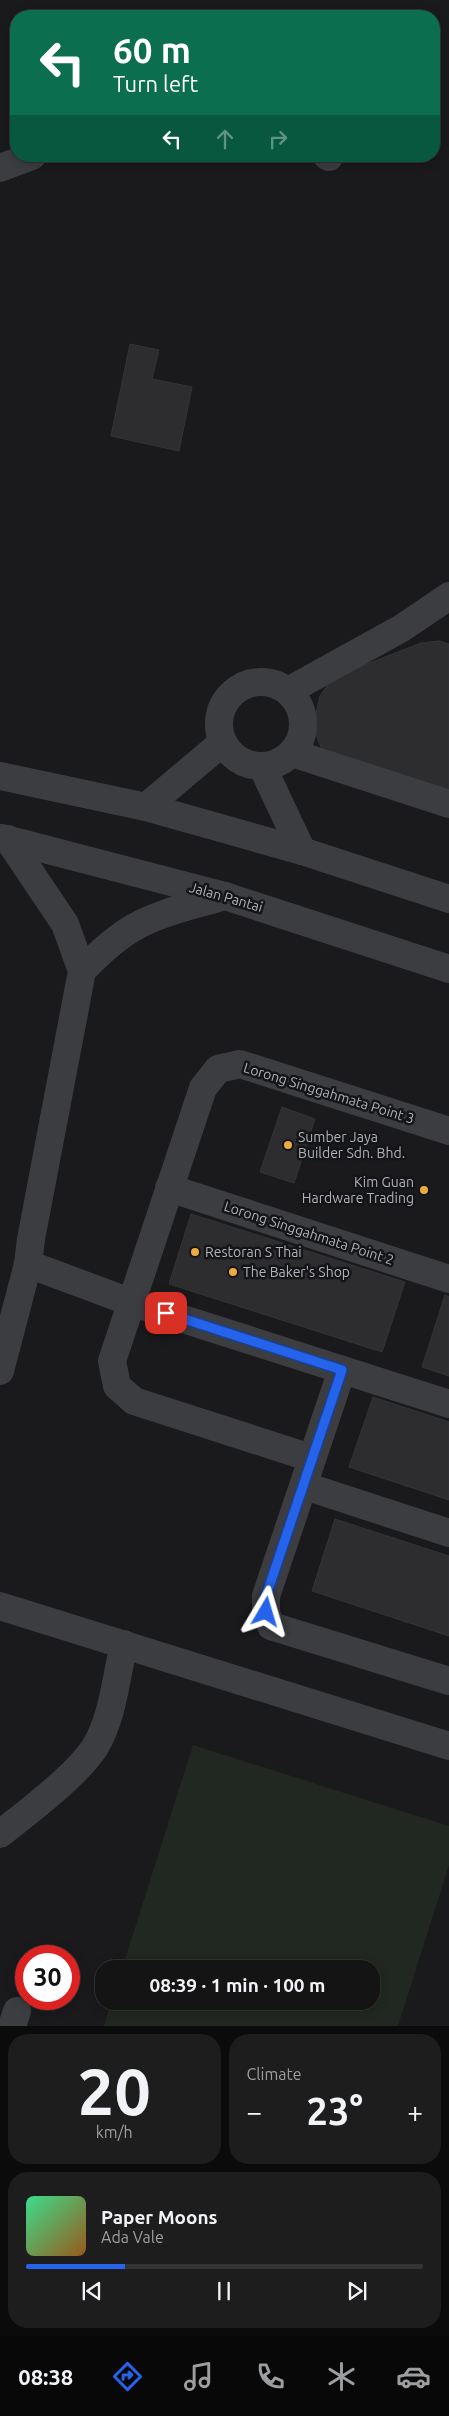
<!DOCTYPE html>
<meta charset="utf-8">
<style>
:root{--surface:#141415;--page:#1d1d1e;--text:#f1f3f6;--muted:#9d9ea0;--line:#333334;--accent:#2563eb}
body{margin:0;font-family:Ubuntu,sans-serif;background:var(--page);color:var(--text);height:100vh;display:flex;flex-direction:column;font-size:19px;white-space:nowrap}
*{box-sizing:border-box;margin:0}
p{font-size:16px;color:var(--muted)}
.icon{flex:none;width:28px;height:28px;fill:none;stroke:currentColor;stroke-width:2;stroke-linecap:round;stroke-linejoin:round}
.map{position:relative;height:2026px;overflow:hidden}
.details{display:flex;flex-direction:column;gap:8px;padding:8px;background:#0b0b0c;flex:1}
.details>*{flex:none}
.hud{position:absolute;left:10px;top:10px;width:430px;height:152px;border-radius:20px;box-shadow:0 2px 12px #0003,0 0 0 1px var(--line);background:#0b6e4f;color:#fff;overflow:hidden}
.speed{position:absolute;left:15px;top:1945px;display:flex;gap:10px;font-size:25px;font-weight:700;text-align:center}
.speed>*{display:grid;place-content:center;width:65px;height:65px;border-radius:50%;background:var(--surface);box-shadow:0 2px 12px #0003,0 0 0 1px var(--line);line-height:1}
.speed .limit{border:8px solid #d22;background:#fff;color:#111}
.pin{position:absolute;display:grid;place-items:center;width:42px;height:42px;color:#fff;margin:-21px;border-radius:10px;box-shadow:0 2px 8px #0006}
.me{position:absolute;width:55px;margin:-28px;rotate:7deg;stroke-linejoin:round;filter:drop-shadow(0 0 4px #0008)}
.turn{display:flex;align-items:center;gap:18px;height:105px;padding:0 20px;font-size:22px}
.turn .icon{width:65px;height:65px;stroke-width:2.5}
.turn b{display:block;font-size:35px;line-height:42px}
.lanes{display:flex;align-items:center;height:48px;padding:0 20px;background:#0003;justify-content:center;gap:25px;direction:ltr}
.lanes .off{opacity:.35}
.big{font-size:38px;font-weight:600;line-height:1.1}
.details .card{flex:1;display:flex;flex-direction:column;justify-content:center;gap:8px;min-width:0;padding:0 18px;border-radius:20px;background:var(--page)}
.details .dial{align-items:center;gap:0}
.dial b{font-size:65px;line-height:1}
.song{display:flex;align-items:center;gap:15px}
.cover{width:60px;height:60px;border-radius:8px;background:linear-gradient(135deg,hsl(150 70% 55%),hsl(30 70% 35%))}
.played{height:5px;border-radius:2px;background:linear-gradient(90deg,var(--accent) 25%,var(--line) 25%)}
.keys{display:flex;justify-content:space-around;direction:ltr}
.heat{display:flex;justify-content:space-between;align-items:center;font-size:28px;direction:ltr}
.details .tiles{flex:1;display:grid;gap:8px;grid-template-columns:1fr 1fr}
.card:last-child{grid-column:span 2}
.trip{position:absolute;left:95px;top:1960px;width:285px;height:50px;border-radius:20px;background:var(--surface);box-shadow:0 2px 12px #0003,0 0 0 1px var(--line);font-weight:600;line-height:50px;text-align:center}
.tab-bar{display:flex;height:80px;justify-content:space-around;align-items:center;background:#080808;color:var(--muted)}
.tab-bar .icon{width:35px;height:35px}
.tab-bar .current{color:var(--accent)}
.tab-bar b{font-size:22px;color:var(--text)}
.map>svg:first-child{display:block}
</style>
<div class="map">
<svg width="449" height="2026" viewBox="0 0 449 2026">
<rect width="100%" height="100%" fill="#1a1a1c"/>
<polygon fill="#202821" points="193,1745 449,1826 449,1865 398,2026 104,2026 111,2001 371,2001 371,1969 122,1969"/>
<g fill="#2d2d30" stroke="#343438">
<polygon points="130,344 159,350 152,379 192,387 179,451 111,436"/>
<polygon points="439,641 449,644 449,792 444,794 441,786 423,788 333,759 321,747 313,727 320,696 330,682 349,671 421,643"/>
<polygon points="282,1107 315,1119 294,1183 260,1172"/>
<polygon points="191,1214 405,1282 382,1352 169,1284"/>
<polygon points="445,1295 449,1297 449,1376 422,1367"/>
<polygon points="373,1397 449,1422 449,1500 349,1467"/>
<polygon points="335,1519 449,1556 449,1636 312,1591"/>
</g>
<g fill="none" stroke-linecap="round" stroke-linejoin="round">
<g stroke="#3b3d41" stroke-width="28">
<polyline points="327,156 329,157"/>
<polyline points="0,168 32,156"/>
<circle cx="261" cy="724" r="42"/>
<polyline points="288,691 402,628 449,596"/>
<polyline points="292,753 449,804"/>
<polyline points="262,766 302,851"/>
<polyline points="0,776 146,807 302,851 449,899"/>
<polyline points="146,807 223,742"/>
<polyline points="2,838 225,896 449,969"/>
<path d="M82 971C95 957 109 944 125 933 154 913 192 906 225 896"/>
<polyline points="169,1188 449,1279"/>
<polyline points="28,1264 130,1302 449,1404"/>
<polyline points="342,1370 266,1596 266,1612 271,1626 449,1681"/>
<polyline points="0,1371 28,1264 31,1239 82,971 65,924 8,839"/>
<polyline points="311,1458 134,1401 117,1386 112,1361 203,1088 218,1069 240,1064 449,1131"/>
<polyline points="305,1486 449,1533"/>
<polyline points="0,1606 449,1746"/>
<path d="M0 1834C27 1813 77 1775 95 1747 113 1718 116 1677 124 1644"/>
<polyline points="12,2026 17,2011"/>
</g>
</g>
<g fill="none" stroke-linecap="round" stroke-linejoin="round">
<g stroke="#184099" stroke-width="12">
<polyline id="route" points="166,1313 342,1370 266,1596 266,1612"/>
</g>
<use href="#route" stroke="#2563eb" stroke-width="9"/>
</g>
<g fill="#edac41" stroke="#151518" stroke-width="2">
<circle cx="288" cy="1145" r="5"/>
<circle cx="424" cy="1190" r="5"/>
<circle cx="195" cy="1252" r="5"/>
<circle cx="233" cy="1272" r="5"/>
</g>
<g text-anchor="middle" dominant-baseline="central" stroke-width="5" stroke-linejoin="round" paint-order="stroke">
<g font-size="14" fill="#adb2bb" stroke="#151518">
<text transform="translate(226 897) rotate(16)">Jalan Pantai</text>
<text transform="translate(329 1093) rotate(17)">Lorong Singgahmata Point 3</text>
<text transform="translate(309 1233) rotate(18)">Lorong Singgahmata Point 2</text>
</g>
<g font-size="14" fill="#adb2bb" stroke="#151518" text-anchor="start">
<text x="298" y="1137">Sumber Jaya<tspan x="298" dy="16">Builder Sdn. Bhd.</tspan></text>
<text x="414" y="1182" text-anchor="end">Kim Guan<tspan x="414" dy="16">Hardware Trading</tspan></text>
<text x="205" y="1252">Restoran S Thai</text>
<text x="243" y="1272">The Baker's Shop</text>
</g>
</g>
</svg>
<div class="speed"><div class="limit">30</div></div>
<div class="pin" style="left:166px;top:1313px;background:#d93025"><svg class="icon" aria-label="arrive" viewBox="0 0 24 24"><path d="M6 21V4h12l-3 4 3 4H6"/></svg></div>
<svg class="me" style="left:266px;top:1612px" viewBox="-20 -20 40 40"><path d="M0-17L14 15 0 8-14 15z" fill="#2563eb" stroke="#fff" stroke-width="4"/></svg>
<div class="trip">08:39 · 1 min · 100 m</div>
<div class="hud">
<div class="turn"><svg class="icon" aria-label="left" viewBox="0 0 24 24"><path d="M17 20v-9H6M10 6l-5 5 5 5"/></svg><div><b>60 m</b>Turn left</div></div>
<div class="lanes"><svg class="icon" aria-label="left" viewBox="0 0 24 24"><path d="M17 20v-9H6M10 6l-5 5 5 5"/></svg><svg class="icon off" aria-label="ahead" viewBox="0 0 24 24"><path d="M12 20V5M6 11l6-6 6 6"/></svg><svg class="icon off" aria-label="right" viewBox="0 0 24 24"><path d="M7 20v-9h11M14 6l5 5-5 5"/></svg></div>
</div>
</div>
<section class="details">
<div class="tiles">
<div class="card dial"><b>20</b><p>km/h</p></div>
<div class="card"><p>Climate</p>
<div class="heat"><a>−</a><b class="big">23°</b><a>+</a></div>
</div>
<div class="card">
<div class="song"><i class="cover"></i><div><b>Paper Moons</b><p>Ada Vale</p></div></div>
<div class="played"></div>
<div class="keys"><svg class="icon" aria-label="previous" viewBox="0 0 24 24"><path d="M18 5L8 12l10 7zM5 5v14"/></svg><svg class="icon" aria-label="pause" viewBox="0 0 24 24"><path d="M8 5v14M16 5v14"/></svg><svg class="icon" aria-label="next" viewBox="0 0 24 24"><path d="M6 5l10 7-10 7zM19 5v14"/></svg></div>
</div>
</div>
</section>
<nav class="tab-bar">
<b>08:38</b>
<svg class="icon current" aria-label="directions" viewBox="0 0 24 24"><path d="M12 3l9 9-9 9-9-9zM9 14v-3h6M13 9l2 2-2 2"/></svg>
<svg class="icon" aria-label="music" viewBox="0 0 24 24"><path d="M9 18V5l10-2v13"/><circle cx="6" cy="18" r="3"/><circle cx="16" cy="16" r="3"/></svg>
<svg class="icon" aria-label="phone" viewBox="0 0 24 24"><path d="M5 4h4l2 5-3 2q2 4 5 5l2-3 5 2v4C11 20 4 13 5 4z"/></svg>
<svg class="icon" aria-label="climate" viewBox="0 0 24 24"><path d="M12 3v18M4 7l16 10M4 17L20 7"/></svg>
<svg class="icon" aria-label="car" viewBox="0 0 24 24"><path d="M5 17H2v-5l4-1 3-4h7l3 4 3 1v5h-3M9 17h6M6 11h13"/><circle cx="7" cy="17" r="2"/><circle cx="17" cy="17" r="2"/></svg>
</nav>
